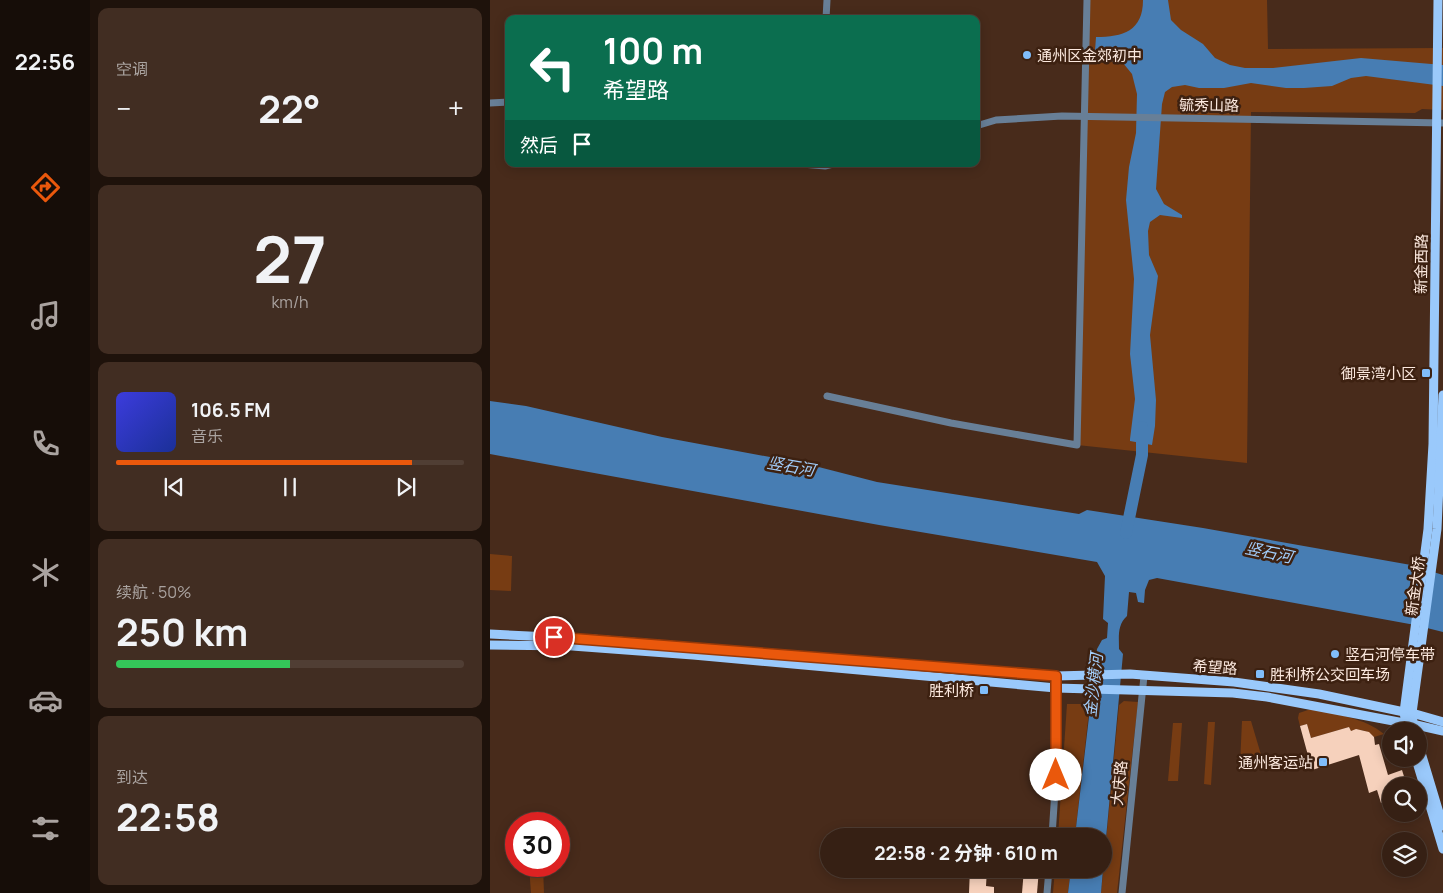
<!DOCTYPE html>
<html lang="zh">
<meta charset="utf-8">
<style>
:root{--surface:#362014;--page:#412d22;--text:#f1f3f6;--muted:#aaa3a0;--line:#503e34;--accent:#ea580c}
body{margin:0;font-family:Manrope,"Noto Sans SC",sans-serif;background:var(--page);color:var(--text);height:100vh;display:flex;flex-direction:column;font-size:19px;white-space:nowrap}
*{box-sizing:border-box;margin:0}
p{font-size:16px;color:var(--muted)}
.icon{flex:none;width:28px;height:28px;fill:none;stroke:currentColor;stroke-width:2;stroke-linecap:round;stroke-linejoin:round}
.map{position:relative;flex:1;overflow:hidden}
.sheet{display:flex;flex-direction:column;gap:8px;padding:8px;background:#1e120b;width:400px}
.sheet>*{flex:none}
.top-card{position:absolute;left:15px;top:15px;width:475px;height:152px;border-radius:10px;box-shadow:0 2px 12px #0003,0 0 0 1px var(--line);background:#0b6e4f;color:#fff;overflow:hidden}
.fabs{position:absolute;left:892px;top:722px;display:grid;gap:10px}
.fabs a{display:grid;place-items:center;width:45px;height:45px;border-radius:50%;background:var(--surface);box-shadow:0 2px 12px #0003,0 0 0 1px var(--line);font-size:25px}
.speed{position:absolute;left:15px;top:812px;display:flex;gap:10px;font-size:25px;font-weight:700;text-align:center}
.speed>*{display:grid;place-content:center;width:65px;height:65px;border-radius:50%;background:var(--surface);box-shadow:0 2px 12px #0003,0 0 0 1px var(--line);line-height:1}
.speed .limit{border:8px solid #d22;background:#fff;color:#111}
.pin{position:absolute;display:grid;place-items:center;width:42px;height:42px;color:#fff;margin:-21px;border:2px solid #fff;border-radius:50%;box-shadow:0 1px 5px #0007}
.me{position:absolute;width:55px;margin:-28px;rotate:0deg;stroke-linejoin:round;filter:drop-shadow(0 0 4px #0008)}
.turn{display:flex;align-items:center;gap:18px;height:105px;padding:0 15px;font-size:22px}
.turn .icon{width:65px;height:65px;stroke-width:2.5}
.turn b{display:block;font-size:35px;line-height:42px}
.then{display:flex;align-items:center;height:48px;padding:0 15px;background:#0003;gap:10px;font-size:19px}
.big{font-size:38px;font-weight:700;line-height:1.1}
.sheet .tile{flex:1;display:flex;flex-direction:column;justify-content:center;gap:8px;min-width:0;padding:0 18px;border-radius:10px;background:var(--page)}
.sheet .dial{align-items:center;gap:0}
.dial b{font-size:65px;line-height:1}
.song{display:flex;align-items:center;gap:15px}
.cover{width:60px;height:60px;border-radius:8px;background:linear-gradient(135deg,hsl(240 70% 55%),hsl(230 70% 35%))}
.played{height:5px;border-radius:2px;background:linear-gradient(90deg,var(--accent) 85%,var(--line) 85%)}
.keys{display:flex;justify-content:space-around;direction:ltr}
.heat{display:flex;justify-content:space-between;align-items:center;font-size:28px;direction:ltr}
.charge{height:8px;border-radius:4px;background:linear-gradient(90deg,#34c759 50%,var(--line) 0)}
.trip{position:absolute;left:330px;top:828px;width:292px;height:50px;border-radius:25px;background:var(--surface);box-shadow:0 2px 12px #0003,0 0 0 1px var(--line);font-weight:700;line-height:50px;text-align:center}
main{display:flex;flex:1;min-height:0}
.dock{display:flex;flex-direction:column;width:90px;justify-content:space-around;align-items:center;background:#160d08;color:var(--muted)}
.dock .icon{width:35px;height:35px}
.dock .selected{color:var(--accent)}
.dock b{font-size:22px;color:var(--text)}
.map>svg:first-child{display:block}
</style>
<main>
<nav class="dock">
<b>22:56</b>
<svg class="icon selected" aria-label="directions" viewBox="0 0 24 24"><path d="M12 3l9 9-9 9-9-9zM9 14v-3h6M13 9l2 2-2 2"/></svg>
<svg class="icon" aria-label="music" viewBox="0 0 24 24"><path d="M9 18V5l10-2v13"/><circle cx="6" cy="18" r="3"/><circle cx="16" cy="16" r="3"/></svg>
<svg class="icon" aria-label="phone" viewBox="0 0 24 24"><path d="M5 4h4l2 5-3 2q2 4 5 5l2-3 5 2v4C11 20 4 13 5 4z"/></svg>
<svg class="icon" aria-label="climate" viewBox="0 0 24 24"><path d="M12 3v18M4 7l16 10M4 17L20 7"/></svg>
<svg class="icon" aria-label="car" viewBox="0 0 24 24"><path d="M5 17H2v-5l4-1 3-4h7l3 4 3 1v5h-3M9 17h6M6 11h13"/><circle cx="7" cy="17" r="2"/><circle cx="17" cy="17" r="2"/></svg>
<svg class="icon" aria-label="filters" viewBox="0 0 24 24"><path d="M4 7h16M4 17h16"/><circle cx="9" cy="7" r="2"/><circle cx="15" cy="17" r="2"/></svg>
</nav>
<section class="sheet">
<div class="tile"><p>空调</p>
<div class="heat"><a>−</a><b class="big">22°</b><a>+</a></div>
</div>
<div class="tile dial"><b>27</b><p>km/h</p></div>
<div class="tile">
<div class="song"><i class="cover"></i><div><b>106.5 FM</b><p>音乐</p></div></div>
<div class="played"></div>
<div class="keys"><svg class="icon" aria-label="previous" viewBox="0 0 24 24"><path d="M18 5L8 12l10 7zM5 5v14"/></svg><svg class="icon" aria-label="pause" viewBox="0 0 24 24"><path d="M8 5v14M16 5v14"/></svg><svg class="icon" aria-label="next" viewBox="0 0 24 24"><path d="M6 5l10 7-10 7zM19 5v14"/></svg></div>
</div>
<div class="tile"><p>续航 · 50%</p><b class="big">250 km</b><div class="charge"></div></div>
<div class="tile"><p>到达</p><b class="big">22:58</b></div>
</section>
<div class="map">
<svg width="953" height="893" viewBox="0 0 953 893">
<rect width="100%" height="100%" fill="#482b1b"/>
<g fill="#773c13">
<polygon points="597,0 777,0 778,49 953,48 953,110 932,109 925,113 761,112 757,463 587,445"/>
<polygon points="0,554 22,556 21,591 0,590"/>
<polygon points="634,701 648,702 627,893 611,893 629,705"/>
<polygon points="577,704 597,704 599,711 585,836 568,836"/>
<path d="M821 709C845 714 875 718 894 734L884 737C877 730 870 728 861 731L859 727 821 738 817 724 810 726 808 718 809 713Z"/>
<polygon points="752,721 761,721 772,758 750,765"/>
<polygon points="718,722 725,722 721,785 714,784"/>
<polygon points="683,723 692,723 688,781 678,781"/>
<polygon points="39,866 53,866 54,893 41,893"/>
<polygon points="565,869 581,869 578,893 563,893"/>
</g>
<g fill="#477db3">
<path d="M653 0H678L681 20 691 30 713 44 725 58 740 65 755 68H783L871 58 953 65V86L876 76 861 78 842 86 814 88H796L761 83 734 88H709L695 85 682 87 675 92 672 104 666 189 674 204 692 215V218L670 215 660 222 658 231 659 255 668 276 660 335 666 400 665 426 662 445 640 441V439L645 399 640 354 644 279 636 200 639 167 646 133 647 94 642 74 633 63 607 59 605 51 606 37C633 37 653 31 653 0Z"/>
<path d="M0 401 36 406 172 437 317 464 387 482 589 514 597 510 713 528 921 565 953 575V632L925 625 667 578 659 580 655 590 654 603 648 602 646 593 639 592 637 616C627 625 629 637 629 649L633 654 614 860V836H585L607 649 612 640 617 638 618 623 613 619 615 576 607 562 389 525 0 454Z"/>
<polygon points="581,869 613,869 611,893 578,893"/>
</g>
<g fill="none" stroke-linecap="round" stroke-linejoin="round">
<polyline stroke="#477db3" stroke-width="12" points="636,533 652,455 652,427"/>
</g>
<g fill="#f6d1bc">
<polygon points="817,724 821,738 859,727 861,731 866,729 879,732 884,737 885,745 889,744 898,775 912,770 917,786 901,786 901,799 891,803 887,790 879,793 869,755 822,770 810,726"/>
<polygon points="480,869 497,869 496,886 504,887 504,893 479,893"/>
<polygon points="534,869 549,869 547,893 532,893"/>
</g>
<g fill="none" stroke-linecap="round" stroke-linejoin="round">
<g stroke="#687f97" stroke-width="7">
<polyline points="336,19 337,0"/>
<polyline points="0,103 19,102"/>
<polyline points="486,126 506,120 572,116 953,123"/>
<polyline points="312,164 335,166 343,164"/>
<polyline points="337,396 461,423 587,445 597,0"/>
<polyline points="562,836 566,775 566,676"/>
<polyline points="557,893 559,869"/>
<polyline points="632,893 654,676"/>
</g>
<g stroke="#9ac9fb" stroke-width="9">
<polyline points="0,634 102,639 566,676 640,674 744,682 829,694 914,712"/>
<polyline points="0,645 82,646 203,655 566,688 743,693 777,697 914,723"/>
<polyline points="922,713 953,722"/>
<polyline points="922,724 953,731"/>
<polyline points="917,731 914,712 938,529 943,444 948,0"/>
<polyline points="924,731 922,713 947,529 953,395"/>
<polyline points="929,746 953,826"/>
<polyline points="926,759 953,849"/>
</g>
</g>
<g fill="none" stroke-linecap="round" stroke-linejoin="round">
<g stroke="#983908" stroke-width="12">
<polyline id="route" points="64,637 566,676 566,775"/>
</g>
<use href="#route" stroke="#ea580c" stroke-width="9"/>
</g>
<g fill="#80bdfa" stroke="#3d2111" stroke-width="2">
<circle cx="537" cy="55" r="5"/>
<rect x="931" y="368" width="10" height="10" rx="2.5"/>
<circle cx="845" cy="654" r="5"/>
<rect x="765" y="669" width="10" height="10" rx="2.5"/>
<rect x="489" y="685" width="10" height="10" rx="2.5"/>
<rect x="828" y="757" width="10" height="10" rx="2.5"/>
</g>
<g text-anchor="middle" dominant-baseline="central" stroke-width="5" stroke-linejoin="round" paint-order="stroke">
<g font-size="15" fill="#fce9df" stroke="#3d2111" text-anchor="start">
<text x="547" y="55">通州区金郊初中</text>
<text x="926" y="373" text-anchor="end">御景湾小区</text>
<text x="855" y="654">竖石河停车带</text>
<text x="780" y="674">胜利桥公交回车场</text>
<text x="484" y="690" text-anchor="end">胜利桥</text>
<text x="823" y="762" text-anchor="end">通州客运站</text>
</g>
<g font-size="15" fill="#fce9df" stroke="#3d2111">
<text transform="translate(719 105) rotate(1)">毓秀山路</text>
<text transform="translate(931 264) rotate(-89)">新金西路</text>
<text transform="translate(925 586) rotate(-82)">新金大桥</text>
<text transform="translate(725 667) rotate(4)">希望路</text>
<text transform="translate(629 783) rotate(-84)">大庆路</text>
</g>
<g font-size="16" font-style="italic" fill="#a1ccf9" stroke="#3d2111">
<text transform="translate(301 466) rotate(10)">竖石河</text>
<text transform="translate(779 552) rotate(12)">竖石河</text>
<text transform="translate(603 685) rotate(-84)">金沙横河</text>
</g>
</g>
</svg>
<div class="fabs">
<a><svg class="icon" aria-label="sound" viewBox="0 0 24 24"><path d="M4 9h4l5-4v14l-5-4H4zM17 9q2 3 0 6"/></svg></a>
<a><svg class="icon" aria-label="search" viewBox="0 0 24 24"><circle cx="10" cy="10" r="6"/><path d="M15 15l6 6"/></svg></a>
<a><svg class="icon" aria-label="layers" viewBox="0 0 24 24"><path d="M12 4l9 5-9 5-9-5zM3 14l9 5 9-5"/></svg></a>
</div>
<div class="speed"><div class="limit">30</div></div>
<div class="pin" style="left:64px;top:637px;background:#d93025"><svg class="icon" aria-label="arrive" viewBox="0 0 24 24"><path d="M6 21V4h12l-3 4 3 4H6"/></svg></div>
<svg class="me" style="left:566px;top:775px" viewBox="-20 -20 40 40"><circle r="19" fill="#fff"/><path d="M0-13L10 11 0 6-10 11z" fill="#ea580c"/></svg>
<div class="trip">22:58 · 2 分钟 · 610 m</div>
<div class="top-card">
<div class="turn"><svg class="icon" aria-label="left" viewBox="0 0 24 24"><path d="M17 20v-9H6M10 6l-5 5 5 5"/></svg><div><b>100 m</b>希望路</div></div>
<div class="then">然后<svg class="icon" aria-label="arrive" viewBox="0 0 24 24"><path d="M6 21V4h12l-3 4 3 4H6"/></svg></div>
</div>
</div>
</main>
